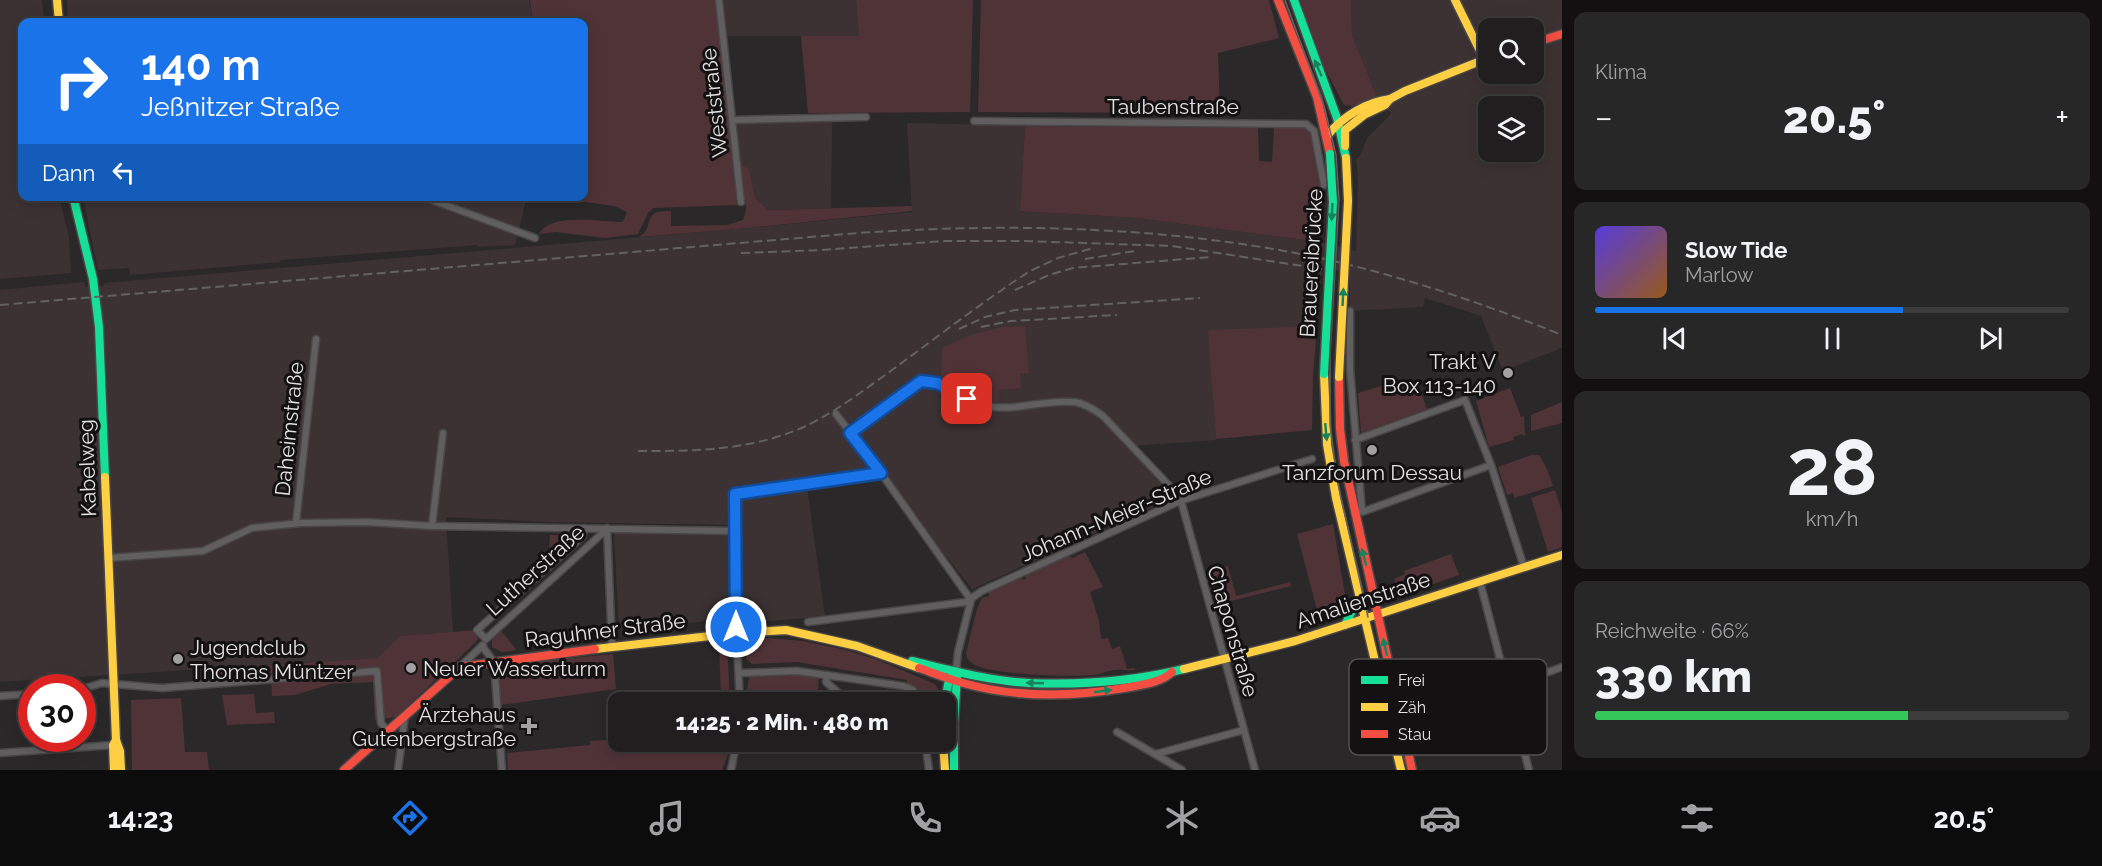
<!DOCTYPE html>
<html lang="de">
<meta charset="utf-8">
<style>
:root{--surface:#201e1f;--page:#282728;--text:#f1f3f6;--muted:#a2a2a4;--line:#3d3c3d;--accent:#1a73e8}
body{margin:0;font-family:Raleway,sans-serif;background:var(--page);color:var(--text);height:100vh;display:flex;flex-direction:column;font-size:22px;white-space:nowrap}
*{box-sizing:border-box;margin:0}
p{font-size:20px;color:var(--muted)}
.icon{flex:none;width:33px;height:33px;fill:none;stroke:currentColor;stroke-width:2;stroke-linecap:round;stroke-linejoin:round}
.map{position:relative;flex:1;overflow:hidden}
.sheet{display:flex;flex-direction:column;gap:12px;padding:12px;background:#121011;width:540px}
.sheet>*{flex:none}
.top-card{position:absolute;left:18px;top:18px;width:570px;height:183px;border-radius:12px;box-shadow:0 3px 15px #0003,0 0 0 2px var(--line);background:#1a73e8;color:#fff;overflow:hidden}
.buttons{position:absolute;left:1478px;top:18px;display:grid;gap:12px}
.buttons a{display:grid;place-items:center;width:66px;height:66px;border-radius:12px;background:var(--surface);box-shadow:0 3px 15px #0003,0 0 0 2px var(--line);font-size:30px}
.speed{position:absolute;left:18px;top:674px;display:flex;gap:12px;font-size:30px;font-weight:700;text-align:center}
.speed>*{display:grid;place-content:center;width:78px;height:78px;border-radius:50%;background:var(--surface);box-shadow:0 3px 15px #0003,0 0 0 2px var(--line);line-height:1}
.speed .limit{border:9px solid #d22;background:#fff;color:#111}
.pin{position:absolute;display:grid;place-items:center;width:51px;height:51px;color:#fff;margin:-26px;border-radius:12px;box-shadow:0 3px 9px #0006}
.me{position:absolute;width:66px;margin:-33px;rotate:0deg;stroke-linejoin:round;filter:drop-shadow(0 0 4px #0008)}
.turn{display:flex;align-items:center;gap:21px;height:126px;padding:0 24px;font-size:27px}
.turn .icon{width:78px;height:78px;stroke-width:2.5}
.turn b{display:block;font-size:42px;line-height:51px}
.then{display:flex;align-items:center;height:57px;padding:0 24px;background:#0003;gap:12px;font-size:22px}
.big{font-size:45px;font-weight:800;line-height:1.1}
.sheet .card{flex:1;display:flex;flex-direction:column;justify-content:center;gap:9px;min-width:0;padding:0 21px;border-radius:12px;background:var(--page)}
.sheet .dial{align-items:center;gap:0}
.dial b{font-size:78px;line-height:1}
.song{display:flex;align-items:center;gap:18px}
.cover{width:72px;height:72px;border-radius:9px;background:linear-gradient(135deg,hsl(250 70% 55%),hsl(30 70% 35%))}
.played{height:6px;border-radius:3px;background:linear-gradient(90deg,var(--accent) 65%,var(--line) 65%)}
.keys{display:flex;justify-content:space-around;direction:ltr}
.heat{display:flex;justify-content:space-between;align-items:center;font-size:33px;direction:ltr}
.charge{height:9px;border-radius:4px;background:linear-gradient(90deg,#34c759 66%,var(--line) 0)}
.trip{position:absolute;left:608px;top:692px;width:348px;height:60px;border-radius:12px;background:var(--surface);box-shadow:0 3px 15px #0003,0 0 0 2px var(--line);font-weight:800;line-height:60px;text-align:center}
.tab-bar{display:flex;height:96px;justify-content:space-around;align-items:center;background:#0d0c0c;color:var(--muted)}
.tab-bar .icon{width:42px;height:42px}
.tab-bar .on{color:var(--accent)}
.tab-bar b{font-size:27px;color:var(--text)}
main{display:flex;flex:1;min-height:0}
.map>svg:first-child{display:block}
</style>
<main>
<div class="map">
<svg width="1562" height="770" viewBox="0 0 1562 770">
<rect width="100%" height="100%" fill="#2b2829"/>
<g fill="#3c3233" fill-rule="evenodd">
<polygon points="0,0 42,0 44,22 22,22 22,196 59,197 69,238 71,273 0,279"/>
<polygon points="67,0 529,0 533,22 68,22"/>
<polygon points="724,0 856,0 859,36 727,36"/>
<path d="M1351 0H1562V348L1503 371 1481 316 1425 298 1423 307 1350 311V275L1322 265 1317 326 1209 331 1216 440 1129 446 1175 497 972 589 878 470 806 480 825 616 738 624 734 525 551 522 446 517 453 632 399 636 377 658 0 682V290L84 282 85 287 104 286V283L748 228 912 212 907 123 1025 126 1020 211 1137 218 1320 242 1356 251 1358 174 1356 159 1360 156 1367 138 1391 114 1377 97 1352 35ZM1488 28H1533V74H1488ZM1488 106H1533V152H1488Z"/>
<polygon points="832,122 831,208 768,210 755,198 749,170 741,165 737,123"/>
<polygon points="83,197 527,197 515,245 478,247 478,245 281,260 280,262 130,275 129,268 98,270"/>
<polygon points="614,531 732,533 733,619 619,629"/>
</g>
<g fill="#503337">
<path d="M530 0H716L737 205 653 208 648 213 638 234 605 238 555 232 539 234C551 212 600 222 623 222L627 212 614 206 579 201 577 197 584 196V22H533Z"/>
<polygon points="856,0 973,0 970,112 808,113 801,36 859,36"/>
<polygon points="981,0 1269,0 1279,38 1218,53 1220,113 978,112"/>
<polygon points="1300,0 1351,0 1352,35 1377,97 1353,106 1344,105 1320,60"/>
<path d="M1025 126 1258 128 1259 161 1272 162 1274 128 1306 127C1325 144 1321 217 1320 242L1137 218 1020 211Z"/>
<path d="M741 165 749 169 755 198 768 210 912 206V211L748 228 639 237C657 226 639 210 671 211V226L727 225 743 220 746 209Z"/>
<polygon points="1025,326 1029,373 1020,373 1021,388 998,390 999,402 988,403 941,381 942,348 973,334 1004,327"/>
<polygon points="1317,326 1313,376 1312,430 1216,439 1208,330"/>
<polygon points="1394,382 1396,389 1417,382 1427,409 1361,433 1358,393"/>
<polygon points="1510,388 1521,417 1524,416 1525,436 1522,434 1513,437 1514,440 1489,447 1476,401"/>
<polygon points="1562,402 1562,423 1531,431 1531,415"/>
<path d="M1532 455H1539C1546 465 1549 474 1553 486L1514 498 1513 493 1507 495 1498 467Z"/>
<polygon points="1555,490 1562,512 1562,547 1548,552 1531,498"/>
<path d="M1333 524 1347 606C1343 616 1330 618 1320 621L1297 534Z"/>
<polygon points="550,535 577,535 577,538 548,564"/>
<path d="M1085 552 1103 587 1090 592 1099 621 1101 639 1108 638 1112 649 1120 646 1127 669 1134 668 1135 670C1128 671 1123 669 1116 670 1108 670 1101 674 1094 675 1072 677 990 675 973 664 968 661 967 658 966 653L977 609 982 598 989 596V592L1021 577 1022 580 1026 579 1025 575 1066 555 1073 558Z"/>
<polygon points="1451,554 1459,575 1400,596 1394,579 1405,574 1404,571"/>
<polygon points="1228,566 1236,596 1290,582 1291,586 1215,605 1206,572"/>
<polygon points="477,630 478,640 396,717 375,720 373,682 331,684 295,695 272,696 271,673 218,676 217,668 377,658 399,636"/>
<polygon points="501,631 516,649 513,651 502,652 492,647 492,639"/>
<polygon points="768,638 803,641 846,650 875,659 935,684 938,689 937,702 922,702 917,690 906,684 907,680 797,662 752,664 746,659 745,643 750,639"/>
<polygon points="719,643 727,643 730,702 721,702"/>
<polygon points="613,654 616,689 500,705 496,665"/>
<polygon points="750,674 819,675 817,702 748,702 747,689"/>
<polygon points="254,694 256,713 274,712 275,723 227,725 222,695"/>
<polygon points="181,698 185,752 207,752 209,770 132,770 131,700"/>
<polygon points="618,739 618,741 728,741 729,751 722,770 508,770 507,753 590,745 590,741"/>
</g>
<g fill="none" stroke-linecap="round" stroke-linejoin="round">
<g stroke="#494647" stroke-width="9">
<g id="street">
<polyline points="719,0 741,202"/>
<polyline points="733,120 866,117"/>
<polyline points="974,121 1306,124 1314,131 1324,185"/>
<polyline points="421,196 535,238"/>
<polyline points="1350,311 1350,369 1362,512 1491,465"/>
<polyline points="836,414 881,473 971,600 958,652 956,671"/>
<path d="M850 433 921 381C948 384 962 401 986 406 1015 412 1045 399 1074 402 1085 403 1095 410 1103 416L1180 497 1255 770"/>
<polyline points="1355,440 1465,400 1491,465 1524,567"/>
<polyline points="296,523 316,339"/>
<polyline points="432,526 443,433"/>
<polyline points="585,528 582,537 477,630 486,639 607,529"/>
<polyline points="607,528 612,647"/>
<polyline points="109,558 203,551 252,528 301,523 366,522 432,526 736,531"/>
<polyline points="1480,582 1529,770"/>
<polyline points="808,622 966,602 982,591 1180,501 1312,459"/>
<polyline points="482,646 494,662 502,770"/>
<polyline points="460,667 483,645"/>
<polyline points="739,673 797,671 903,686 913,690 919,702"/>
<polyline points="827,675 826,682 842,696 880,702"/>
<polyline points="82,689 102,683 162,688 377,671 381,723 387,730"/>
<polyline points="0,696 32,694"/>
<polyline points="740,702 736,628 735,494 881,473"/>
<polyline points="1443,703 1439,688 1425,692 1429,707 1507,687 1562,667"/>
<polyline points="1117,732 1182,770"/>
<polyline points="925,741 929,770"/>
<polyline points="0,753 113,745"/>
<polyline points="1156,754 1244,730"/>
<polyline points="398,770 405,715"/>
<polyline points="731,770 737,741"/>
</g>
</g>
<g stroke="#494647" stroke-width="11">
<g id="fast">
<polyline points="1294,0 1337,118 1346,158"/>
<polyline points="73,196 93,279 99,327 105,477"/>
<polyline points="1345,625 1358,599"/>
<path d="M912 661C950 670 990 681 1029 683 1080 685 1135 681 1184 669"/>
<polyline points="945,702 949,679 952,676"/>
<polyline points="954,770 954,723 957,677"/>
</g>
</g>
<g stroke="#494647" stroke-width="11">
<g id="slow">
<polyline points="57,0 59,22"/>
<polyline points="1455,0 1484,59"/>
<path d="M1327 136C1342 117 1366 102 1390 99"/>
<polyline points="1345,146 1345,130 1364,115 1385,105 1390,99 1405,91 1488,58"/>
<polyline points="1324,374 1327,444 1336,498 1401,770"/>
<polyline points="105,477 116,740 120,751 121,770"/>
<polyline points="595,649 737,633 786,630 857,646 919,668"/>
<polyline points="1184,669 1295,641 1562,555"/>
<polyline points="943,741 945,770"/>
<polyline points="114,770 113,745 116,740"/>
</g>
</g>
<g stroke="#494647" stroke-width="11">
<g id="jam">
<polyline points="1278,0 1317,97 1330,154"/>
<polyline points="1533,43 1562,34"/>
<polyline points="1339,377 1340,429 1344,461 1412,770"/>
<path d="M919 668C934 673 948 679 963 683 1016 698 1071 697 1124 688 1140 685 1161 683 1172 672"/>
<polyline points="344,770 460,667 595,649"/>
</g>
</g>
<use href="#street" stroke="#605e5f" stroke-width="6"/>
<use href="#fast" stroke="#16e098" stroke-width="8"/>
<use href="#slow" stroke="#ffcf43" stroke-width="8"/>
<use href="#jam" stroke="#f24e42" stroke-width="8"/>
<polyline stroke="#636161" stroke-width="1.5" points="1285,0 1324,106 1336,155 1339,199 1330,356 1330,425 1338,484 1368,617"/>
<g stroke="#636161" stroke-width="2" stroke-dasharray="9 4.5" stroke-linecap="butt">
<polyline points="741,253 821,250 945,241 1025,241 1172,246 1322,269"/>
<polyline points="1085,259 1135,251"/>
<polyline points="1015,290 1049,275 1073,268 1211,257"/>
<path d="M0 305 859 233C1008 223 1158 226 1306 255 1393 273 1480 302 1562 335"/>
<polyline points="981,327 1011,321 1117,315"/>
<polyline points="959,329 985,317 1015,310 1200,298"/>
<path d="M638 451C688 451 735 451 783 435 820 423 850 400 881 378 931 342 979 304 1030 271L1058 258 1093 248"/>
</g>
<g stroke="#494647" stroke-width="11" stroke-linecap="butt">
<polyline id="fast-bridge" points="1324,374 1333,202 1330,154"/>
</g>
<g stroke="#494647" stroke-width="11" stroke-linecap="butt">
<polyline id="slow-bridge" points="1339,377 1348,201 1346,158"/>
</g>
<use href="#fast-bridge" stroke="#16e098" stroke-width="8"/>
<use href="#slow-bridge" stroke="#ffcf43" stroke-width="8"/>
</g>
<defs><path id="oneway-solid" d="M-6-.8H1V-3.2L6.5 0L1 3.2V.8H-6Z" transform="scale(1.5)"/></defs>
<g fill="#15835b">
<use href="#oneway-solid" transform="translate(1318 68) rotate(-114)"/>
<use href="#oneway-solid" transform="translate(1332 212) rotate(93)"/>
<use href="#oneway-solid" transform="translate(1343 297) rotate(-87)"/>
<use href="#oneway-solid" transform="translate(1326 432) rotate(85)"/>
<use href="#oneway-solid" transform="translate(1364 557) rotate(-104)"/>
<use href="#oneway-solid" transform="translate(1385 647) rotate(-103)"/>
<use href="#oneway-solid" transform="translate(1035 683) rotate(-178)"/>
<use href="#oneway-solid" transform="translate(1103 691) rotate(-8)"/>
</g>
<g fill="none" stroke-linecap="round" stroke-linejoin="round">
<g stroke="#114b97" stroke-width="15">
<polyline id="route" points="736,627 735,494 881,473 850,433 921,381 937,383 967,399"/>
</g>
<use href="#route" stroke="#1a73e8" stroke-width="10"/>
</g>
<g fill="#a2a0a0" stroke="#131111" stroke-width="2">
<circle cx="1508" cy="373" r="6"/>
<circle cx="1372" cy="450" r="6"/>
<circle cx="178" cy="659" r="6"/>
<circle cx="411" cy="668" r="6"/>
<path d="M526 717h6v6h6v6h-6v6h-6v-6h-6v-6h6z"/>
</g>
<g text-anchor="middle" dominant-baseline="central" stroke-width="6" stroke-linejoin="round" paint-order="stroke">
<g font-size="21" fill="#e2e0e0" stroke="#131111">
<text transform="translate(714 103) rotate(-96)">Weststraße</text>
<text x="1173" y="106">Taubenstraße</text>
<text transform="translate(1311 263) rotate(-87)">Brauereibrücke</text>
<text transform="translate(289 429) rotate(-84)">Daheimstraße</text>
<text transform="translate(87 468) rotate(-92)">Kabelweg</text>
<text transform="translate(1116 515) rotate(-23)">Johann-Meier-Straße</text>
<text transform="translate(535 570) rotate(-42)">Lutherstraße</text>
<text transform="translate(1363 600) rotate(-18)">Amalienstraße</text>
<text transform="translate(605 630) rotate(-7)">Raguhner Straße</text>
<text transform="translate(1233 631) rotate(74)">Chaponstraße</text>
</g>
<g font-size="21" fill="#e2e0e0" stroke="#131111" text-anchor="end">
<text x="1496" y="361">Trakt V<tspan x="1496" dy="24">Box 113-140</tspan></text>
<text x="1372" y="472" text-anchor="middle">Tanzforum Dessau</text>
<text x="190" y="647" text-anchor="start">Jugendclub<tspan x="190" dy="24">Thomas Müntzer</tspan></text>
<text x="423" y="668" text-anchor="start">Neuer Wasserturm</text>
<text x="516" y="714">Ärztehaus<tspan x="516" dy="24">Gutenbergstraße</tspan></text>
</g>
</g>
<rect x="1349" y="659" width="198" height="96" rx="9" fill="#131111" stroke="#514f4f" stroke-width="1.5"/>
<rect x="1361" y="676" width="27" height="8" fill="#16e098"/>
<rect x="1361" y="703" width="27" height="8" fill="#ffcf43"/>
<rect x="1361" y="730" width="27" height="8" fill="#f24e42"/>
<g font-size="16" fill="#e2e0e0">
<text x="1398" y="686">Frei</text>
<text x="1398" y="713">Zäh</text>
<text x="1398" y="740">Stau</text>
</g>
</svg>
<div class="buttons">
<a><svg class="icon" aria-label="search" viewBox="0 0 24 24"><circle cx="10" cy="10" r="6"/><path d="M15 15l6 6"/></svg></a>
<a><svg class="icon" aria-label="layers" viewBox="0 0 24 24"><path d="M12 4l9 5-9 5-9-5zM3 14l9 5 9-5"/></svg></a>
</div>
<div class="speed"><div class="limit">30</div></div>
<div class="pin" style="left:967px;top:399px;background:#d93025"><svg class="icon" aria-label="arrive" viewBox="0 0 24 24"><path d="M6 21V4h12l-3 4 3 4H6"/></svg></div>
<svg class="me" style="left:736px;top:627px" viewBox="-20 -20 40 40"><circle r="17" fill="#1a73e8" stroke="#fff" stroke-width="3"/><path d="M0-11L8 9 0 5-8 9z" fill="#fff"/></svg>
<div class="trip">14:25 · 2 Min. · 480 m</div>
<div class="top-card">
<div class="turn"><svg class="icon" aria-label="right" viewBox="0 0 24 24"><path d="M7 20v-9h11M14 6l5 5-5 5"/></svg><div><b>140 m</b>Jeßnitzer Straße</div></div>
<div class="then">Dann<svg class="icon" aria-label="left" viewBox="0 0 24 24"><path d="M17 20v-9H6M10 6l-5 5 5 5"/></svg></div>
</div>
</div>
<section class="sheet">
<div class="card"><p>Klima</p>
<div class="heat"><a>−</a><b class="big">20.5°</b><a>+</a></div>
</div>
<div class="card">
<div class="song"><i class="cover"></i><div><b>Slow Tide</b><p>Marlow</p></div></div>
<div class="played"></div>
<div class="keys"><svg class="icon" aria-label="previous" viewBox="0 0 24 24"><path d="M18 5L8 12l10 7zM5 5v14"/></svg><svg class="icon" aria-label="pause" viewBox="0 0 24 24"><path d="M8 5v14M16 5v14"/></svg><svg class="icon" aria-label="next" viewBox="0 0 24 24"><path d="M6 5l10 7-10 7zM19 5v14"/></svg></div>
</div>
<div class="card dial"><b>28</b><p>km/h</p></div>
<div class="card"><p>Reichweite · 66%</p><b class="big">330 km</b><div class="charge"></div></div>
</section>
</main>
<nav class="tab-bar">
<b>14:23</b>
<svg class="icon on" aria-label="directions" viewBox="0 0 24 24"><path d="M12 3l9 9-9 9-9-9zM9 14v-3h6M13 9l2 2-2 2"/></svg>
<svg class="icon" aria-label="music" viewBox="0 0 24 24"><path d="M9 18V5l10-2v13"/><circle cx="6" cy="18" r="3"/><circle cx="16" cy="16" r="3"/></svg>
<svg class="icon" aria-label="phone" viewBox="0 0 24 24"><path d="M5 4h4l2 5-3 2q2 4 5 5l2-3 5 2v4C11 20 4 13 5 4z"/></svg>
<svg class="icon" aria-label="climate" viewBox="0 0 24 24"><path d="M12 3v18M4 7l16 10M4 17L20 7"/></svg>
<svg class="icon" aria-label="car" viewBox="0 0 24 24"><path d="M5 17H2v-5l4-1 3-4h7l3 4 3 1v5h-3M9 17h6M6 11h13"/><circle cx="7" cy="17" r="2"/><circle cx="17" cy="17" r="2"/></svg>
<svg class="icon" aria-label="filters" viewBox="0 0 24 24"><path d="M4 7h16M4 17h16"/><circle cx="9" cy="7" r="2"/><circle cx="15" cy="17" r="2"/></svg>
<b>20.5°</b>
</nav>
